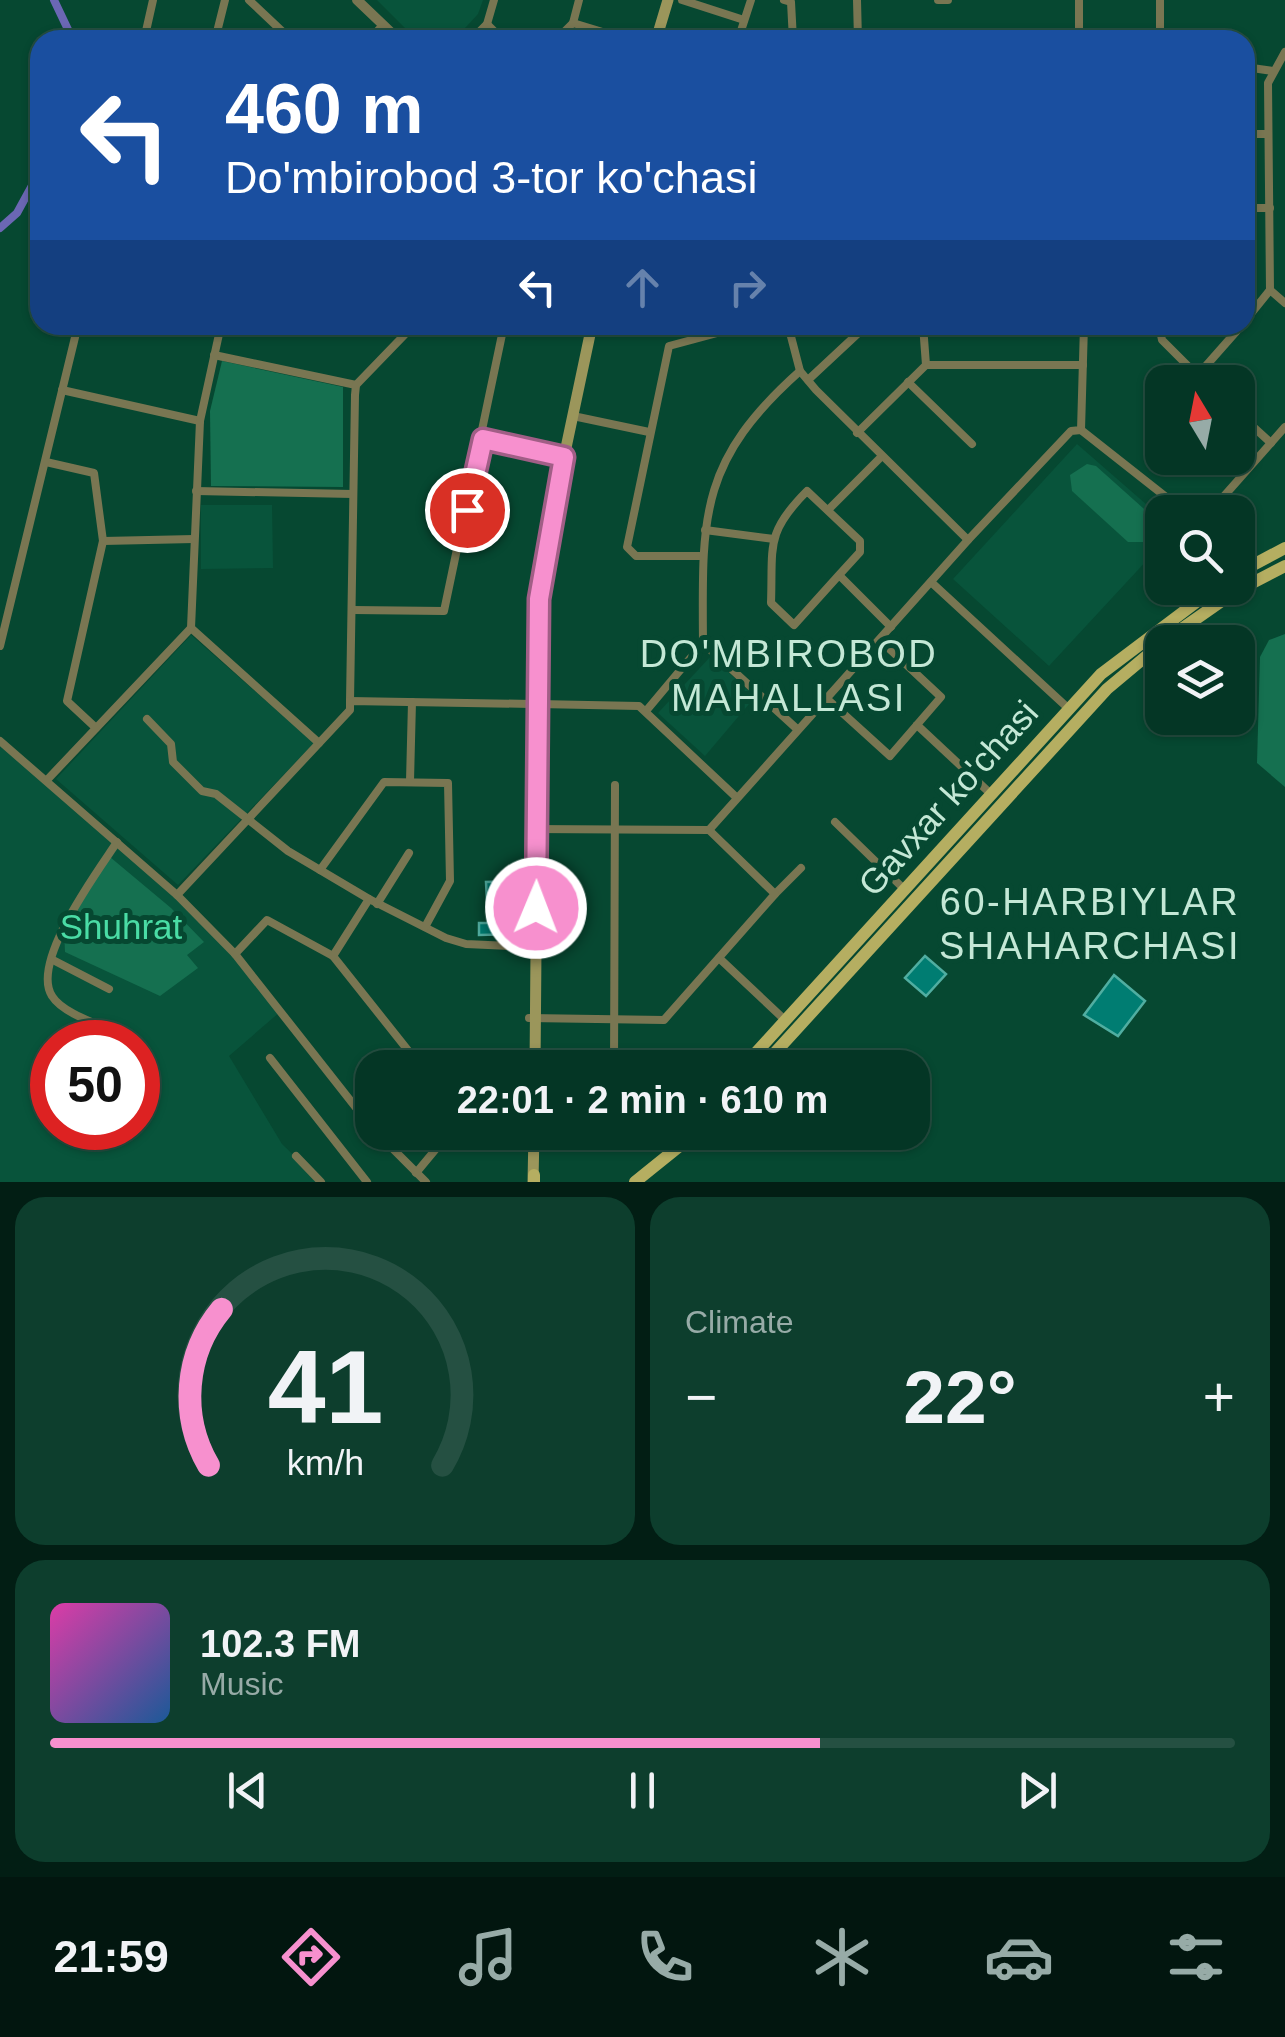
<!DOCTYPE html>
<meta charset="utf-8">
<style>
:root{--surface:#043625;--page:#0d3e2d;--text:#f1f3f6;--muted:#97aba7;--line:#255042;--accent:#f790ce}
body{margin:0;font-family:Arial,sans-serif;background:var(--page);color:var(--text);height:100vh;display:flex;flex-direction:column;font-size:38px;white-space:nowrap}
*{box-sizing:border-box;margin:0}
p{font-size:32px;color:var(--muted)}
.icon{flex:none;width:55px;height:55px;fill:none;stroke:currentColor;stroke-width:2;stroke-linecap:round;stroke-linejoin:round}
.map{position:relative;height:1182px;overflow:hidden}
.details{display:flex;flex-direction:column;gap:15px;padding:15px;background:#021e14;flex:1}
.details>*{flex:none}
.guide{position:absolute;left:30px;top:30px;width:1225px;height:305px;border-radius:30px;box-shadow:0 2px 8px #0004,0 0 0 2px var(--line);background:#1a4fa0;color:#fff;overflow:hidden}
.needle{width:65px;rotate:350deg}
.buttons{position:absolute;left:1145px;top:365px;display:grid;gap:20px}
.buttons a{display:grid;place-items:center;width:110px;height:110px;border-radius:20px;background:var(--surface);box-shadow:0 2px 8px #0004,0 0 0 2px var(--line);font-size:50px}
.speed{position:absolute;left:30px;top:1020px;display:flex;gap:20px;font-size:50px;font-weight:700;text-align:center}
.speed>*{display:grid;place-content:center;width:130px;height:130px;border-radius:50%;background:var(--surface);box-shadow:0 2px 8px #0004,0 0 0 2px var(--line);line-height:1}
.speed .limit{border:15px solid #d22;background:#fff;color:#111}
.pin{position:absolute;display:grid;place-items:center;width:85px;height:85px;color:#fff;margin:-42px;border:5px solid #fff;border-radius:50%;box-shadow:0 2px 10px #0007}
.me{position:absolute;width:110px;margin:-55px;rotate:1deg;stroke-linejoin:round;filter:drop-shadow(0 0 8px #0008)}
.turn{display:flex;align-items:center;gap:35px;height:210px;padding:0 30px;font-size:45px}
.turn .icon{width:130px;height:130px;stroke-width:2.5}
.turn b{display:block;font-size:70px;line-height:85px}
.lanes{display:flex;align-items:center;height:95px;padding:0 30px;background:#0003;justify-content:center;gap:50px;direction:ltr}
.lanes .off{opacity:.35}
.big{font-size:75px;font-weight:600;line-height:1.1}
.details .tile{flex:1;display:flex;flex-direction:column;justify-content:center;gap:15px;min-width:0;padding:0 35px;border-radius:30px;background:var(--page)}
.details .dial{align-items:center;gap:0}
.dial svg{height:260px;overflow:visible;fill:none;stroke:var(--line);stroke-width:7;stroke-linecap:round;text-anchor:middle}
.dial text{fill:var(--text);stroke:none}
.song{display:flex;align-items:center;gap:30px}
.cover{width:120px;height:120px;border-radius:15px;background:linear-gradient(135deg,hsl(320 70% 55%),hsl(210 70% 35%))}
.played{height:10px;border-radius:5px;background:linear-gradient(90deg,var(--accent) 65%,var(--line) 65%)}
.keys{display:flex;justify-content:space-around;direction:ltr}
.heat{display:flex;justify-content:space-between;align-items:center;font-size:55px;direction:ltr}
.details .tiles{flex:1;display:grid;gap:15px;grid-template-columns:1fr 1fr}
.tile:last-child{grid-column:span 2}
.trip{position:absolute;left:355px;top:1050px;width:575px;height:100px;border-radius:30px;background:var(--surface);box-shadow:0 2px 8px #0004,0 0 0 2px var(--line);font-weight:600;line-height:100px;text-align:center}
.tab-bar{display:flex;height:160px;justify-content:space-around;align-items:center;background:#02160f;color:var(--muted)}
.tab-bar .icon{width:70px;height:70px}
.tab-bar .selected{color:var(--accent)}
.tab-bar b{font-size:45px;color:var(--text)}
.map>svg:first-child{display:block}
</style>
<div class="map">
<svg width="1285" height="1182" viewBox="0 0 1285 1182">
<rect width="100%" height="100%" fill="#064831"/>
<g fill="#08543b" fill-rule="evenodd">
<polygon points="377,0 483,0 478,14 454,40 417,40"/>
<polygon points="1077,444 1162,518 1162,544 1049,666 953,579"/>
<polygon points="201,505 272,505 273,568 201,569"/>
<polygon points="191,635 314,743 178,885 56,779"/>
<polygon points="711,656 755,697 705,756 658,713"/>
<path d="M0 741 177 895 281 1011 229 1056 282 1144 321 1182H0ZM52 1042H138V1128H52Z"/>
</g>
<g fill="#157050">
<polygon points="222,361 343,387 343,487 211,486 210,411"/>
<polygon points="1087,464 1096,466 1153,517 1154,532 1145,542 1128,542 1072,491 1070,475"/>
<polygon points="1285,634 1285,787 1257,763 1260,657 1269,640"/>
<polygon points="110,857 171,908 204,942 187,955 198,968 160,996 65,952 64,929"/>
</g>
<g fill="none" stroke-linecap="round" stroke-linejoin="round">
<g stroke="#6b67b4" stroke-width="8">
<polyline points="54,0 73,40"/>
<polyline points="0,228 17,213 40,171"/>
</g>
</g>
<g fill="#007d72" stroke="#50aea1" stroke-width="2.5">
<polygon points="514,881 515,934 479,935 479,923 488,923 486,882"/>
<polygon points="925,956 946,974 926,996 905,978"/>
<polygon points="1114,975 1145,1001 1118,1036 1084,1015"/>
</g>
<g fill="none" stroke-linecap="round" stroke-linejoin="round">
<g stroke="#797652" stroke-width="8">
<polyline points="249,0 285,34 279,40"/>
<polyline points="682,0 744,20"/>
<polyline points="784,0 791,2 793,40"/>
<polyline points="857,0 858,40"/>
<polyline points="938,0 948,0"/>
<polyline points="1079,0 1079,40"/>
<polyline points="1160,0 1160,40"/>
<polyline points="573,23 579,0"/>
<polyline points="487,24 503,40"/>
<polyline points="144,40 153,0"/>
<polyline points="215,40 225,0"/>
<polyline points="369,40 383,25"/>
<polyline points="471,40 487,24 494,0"/>
<polyline points="556,40 573,23 629,40"/>
<polyline points="738,40 751,0"/>
<polyline points="1285,52 1268,83 1270,290 1285,303"/>
<polyline points="1245,67 1273,71"/>
<polyline points="1245,134 1268,134"/>
<polyline points="1245,208 1270,208"/>
<polyline points="1245,321 1270,290"/>
<polyline points="96,325 121,329 131,325"/>
<polyline points="788,325 800,371 816,390 968,540"/>
<polyline points="1159,325 1162,340 1204,382"/>
<polyline points="214,355 356,385"/>
<polyline points="926,365 1083,365"/>
<polyline points="1197,376 1242,325"/>
<polyline points="808,380 867,325"/>
<polyline points="908,382 972,444"/>
<polyline points="62,390 200,421"/>
<polyline points="1238,413 1271,443"/>
<polyline points="573,416 649,432"/>
<polyline points="1081,430 1185,512"/>
<polyline points="857,433 926,365 923,325"/>
<polyline points="483,439 565,457"/>
<polyline points="46,462 94,473 103,541 67,701 96,728"/>
<polyline points="196,491 353,494"/>
<polyline points="828,510 881,457"/>
<polyline points="1210,512 1285,427"/>
<polyline points="705,530 774,539"/>
<polyline points="103,541 194,539"/>
<polyline points="1238,555 1249,566"/>
<polyline points="702,556 636,556 627,547 669,346 747,325"/>
<path d="M839 575 794 625 771 603C773 546 765 533 807 491L860 541V552L839 575 891 627"/>
<polyline points="931,582 1069,709"/>
<polyline points="353,610 444,611 504,325"/>
<polyline points="191,628 319,743"/>
<polyline points="703,643 797,729"/>
<polyline points="0,646 78,325"/>
<polyline points="826,698 890,756 941,697 880,640"/>
<polyline points="350,701 355,395 356,385 414,325"/>
<polyline points="538,704 639,706 736,797"/>
<path d="M646 711 703 643C702 516 699 461 800 371"/>
<polyline points="147,719 171,744 173,762 202,791 216,794 288,851 369,899 446,938 466,944 536,947"/>
<polyline points="917,725 992,795"/>
<polyline points="0,741 177,895 235,954 372,1128"/>
<polyline points="47,780 191,628 200,421 221,325"/>
<polyline points="410,781 412,702"/>
<polyline points="835,822 905,890"/>
<polyline points="709,830 968,540 1071,431 1081,430 1084,325"/>
<path d="M117 842C98 871 30 962 52 996 63 1014 101 1025 120 1034L125 1042"/>
<polyline points="320,870 384,782 448,783 450,881 425,927"/>
<polyline points="775,894 801,868"/>
<polyline points="177,895 350,710 350,701 531,704"/>
<polyline points="377,904 409,853"/>
<polyline points="235,954 267,920 333,956 422,1068"/>
<polyline points="333,956 369,899"/>
<polyline points="719,958 786,1021"/>
<polyline points="53,960 109,989"/>
<polyline points="529,1018 664,1020 775,894 709,830 530,829"/>
<polyline points="270,1058 367,1182"/>
<polyline points="614,1068 615,785"/>
<polyline points="376,1132 426,1182"/>
<polyline points="665,1132 675,1141"/>
<polyline points="296,1156 321,1182"/>
<polyline points="416,1173 450,1132"/>
</g>
<polyline stroke="#797652" stroke-width="10" points="357,0 399,40"/>
<g stroke="#9b965b" stroke-width="11">
<polyline points="656,40 668,0"/>
<polyline points="535,1068 539,599 545,547 592,325"/>
<polyline points="533,1182 534,1132"/>
</g>
<g stroke="#b5ae61" stroke-width="12">
<polyline points="1238,573 1285,548"/>
<polyline points="1163,642 1233,593 1285,566"/>
<polyline points="742,1068 1101,674 1215,588"/>
<polyline points="761,1068 1107,689 1162,643"/>
<polyline points="534,1175 534,1182"/>
<polyline points="635,1182 697,1132"/>
</g>
</g>
<g fill="none" stroke-linecap="round" stroke-linejoin="round">
<g stroke="#a15e86" stroke-width="25">
<polyline id="route" points="467,510 483,439 564,457 539,599 536,908"/>
</g>
<use href="#route" stroke="#f790ce" stroke-width="18"/>
</g>
<g text-anchor="middle" dominant-baseline="central" stroke-width="10" stroke-linejoin="round" paint-order="stroke">
<g font-size="35" fill="#c4e8d6" stroke="#064831">
<text transform="translate(948 798) rotate(-48)">Gavxar ko'chasi</text>
</g>
<g font-size="35" fill="#4adca5" stroke="#064831">
<text x="121" y="926">Shuhrat</text>
</g>
<g font-size="38" letter-spacing="2.5" fill="#c4e8d6" stroke="#064831">
<text x="789" y="654">DO'MBIROBOD<tspan x="789" dy="44">MAHALLASI</tspan></text>
<text x="1090" y="902">60-HARBIYLAR<tspan x="1090" dy="44">SHAHARCHASI</tspan></text>
</g>
</g>
</svg>
<div class="buttons">
<a><svg class="needle" viewBox="-14 -14 28 28"><path d="M0-13l5 13h-10z" fill="#e53935"/><path d="M0 13l5-13h-10z" fill="#97aba7"/></svg></a>
<a><svg class="icon" aria-label="search" viewBox="0 0 24 24"><circle cx="10" cy="10" r="6"/><path d="M15 15l6 6"/></svg></a>
<a><svg class="icon" aria-label="layers" viewBox="0 0 24 24"><path d="M12 4l9 5-9 5-9-5zM3 14l9 5 9-5"/></svg></a>
</div>
<div class="speed"><div class="limit">50</div></div>
<div class="pin" style="left:467px;top:510px;background:#d93025"><svg class="icon" aria-label="arrive" viewBox="0 0 24 24"><path d="M6 21V4h12l-3 4 3 4H6"/></svg></div>
<svg class="me" style="left:536px;top:908px" viewBox="-20 -20 40 40"><circle r="17" fill="#f790ce" stroke="#fff" stroke-width="3"/><path d="M0-11L8 9 0 5-8 9z" fill="#fff"/></svg>
<div class="trip">22:01 · 2 min · 610 m</div>
<div class="guide">
<div class="turn"><svg class="icon" aria-label="left" viewBox="0 0 24 24"><path d="M17 20v-9H6M10 6l-5 5 5 5"/></svg><div><b>460 m</b>Do'mbirobod 3-tor ko'chasi</div></div>
<div class="lanes"><svg class="icon" aria-label="left" viewBox="0 0 24 24"><path d="M17 20v-9H6M10 6l-5 5 5 5"/></svg><svg class="icon off" aria-label="ahead" viewBox="0 0 24 24"><path d="M12 20V5M6 11l6-6 6 6"/></svg><svg class="icon off" aria-label="right" viewBox="0 0 24 24"><path d="M7 20v-9h11M14 6l5 5-5 5"/></svg></div>
</div>
</div>
<section class="details">
<div class="tiles">
<div class="tile dial"><svg viewBox="0 0 100 80">
<path d="M14 69A42 42 0 1 1 86 69"/>
<path d="M14 69A42 42 0 0 1 18 21" stroke="#f790ce"/>
<text x="50" y="56" font-size="32" font-weight="700">41</text>
<text x="50" y="72" font-size="11">km/h</text>
</svg></div>
<div class="tile"><p>Climate</p>
<div class="heat"><a>−</a><b class="big">22°</b><a>+</a></div>
</div>
<div class="tile">
<div class="song"><i class="cover"></i><div><b>102.3 FM</b><p>Music</p></div></div>
<div class="played"></div>
<div class="keys"><svg class="icon" aria-label="previous" viewBox="0 0 24 24"><path d="M18 5L8 12l10 7zM5 5v14"/></svg><svg class="icon" aria-label="pause" viewBox="0 0 24 24"><path d="M8 5v14M16 5v14"/></svg><svg class="icon" aria-label="next" viewBox="0 0 24 24"><path d="M6 5l10 7-10 7zM19 5v14"/></svg></div>
</div>
</div>
</section>
<nav class="tab-bar">
<b>21:59</b>
<svg class="icon selected" aria-label="directions" viewBox="0 0 24 24"><path d="M12 3l9 9-9 9-9-9zM9 14v-3h6M13 9l2 2-2 2"/></svg>
<svg class="icon" aria-label="music" viewBox="0 0 24 24"><path d="M9 18V5l10-2v13"/><circle cx="6" cy="18" r="3"/><circle cx="16" cy="16" r="3"/></svg>
<svg class="icon" aria-label="phone" viewBox="0 0 24 24"><path d="M5 4h4l2 5-3 2q2 4 5 5l2-3 5 2v4C11 20 4 13 5 4z"/></svg>
<svg class="icon" aria-label="climate" viewBox="0 0 24 24"><path d="M12 3v18M4 7l16 10M4 17L20 7"/></svg>
<svg class="icon" aria-label="car" viewBox="0 0 24 24"><path d="M5 17H2v-5l4-1 3-4h7l3 4 3 1v5h-3M9 17h6M6 11h13"/><circle cx="7" cy="17" r="2"/><circle cx="17" cy="17" r="2"/></svg>
<svg class="icon" aria-label="filters" viewBox="0 0 24 24"><path d="M4 7h16M4 17h16"/><circle cx="9" cy="7" r="2"/><circle cx="15" cy="17" r="2"/></svg>
</nav>
